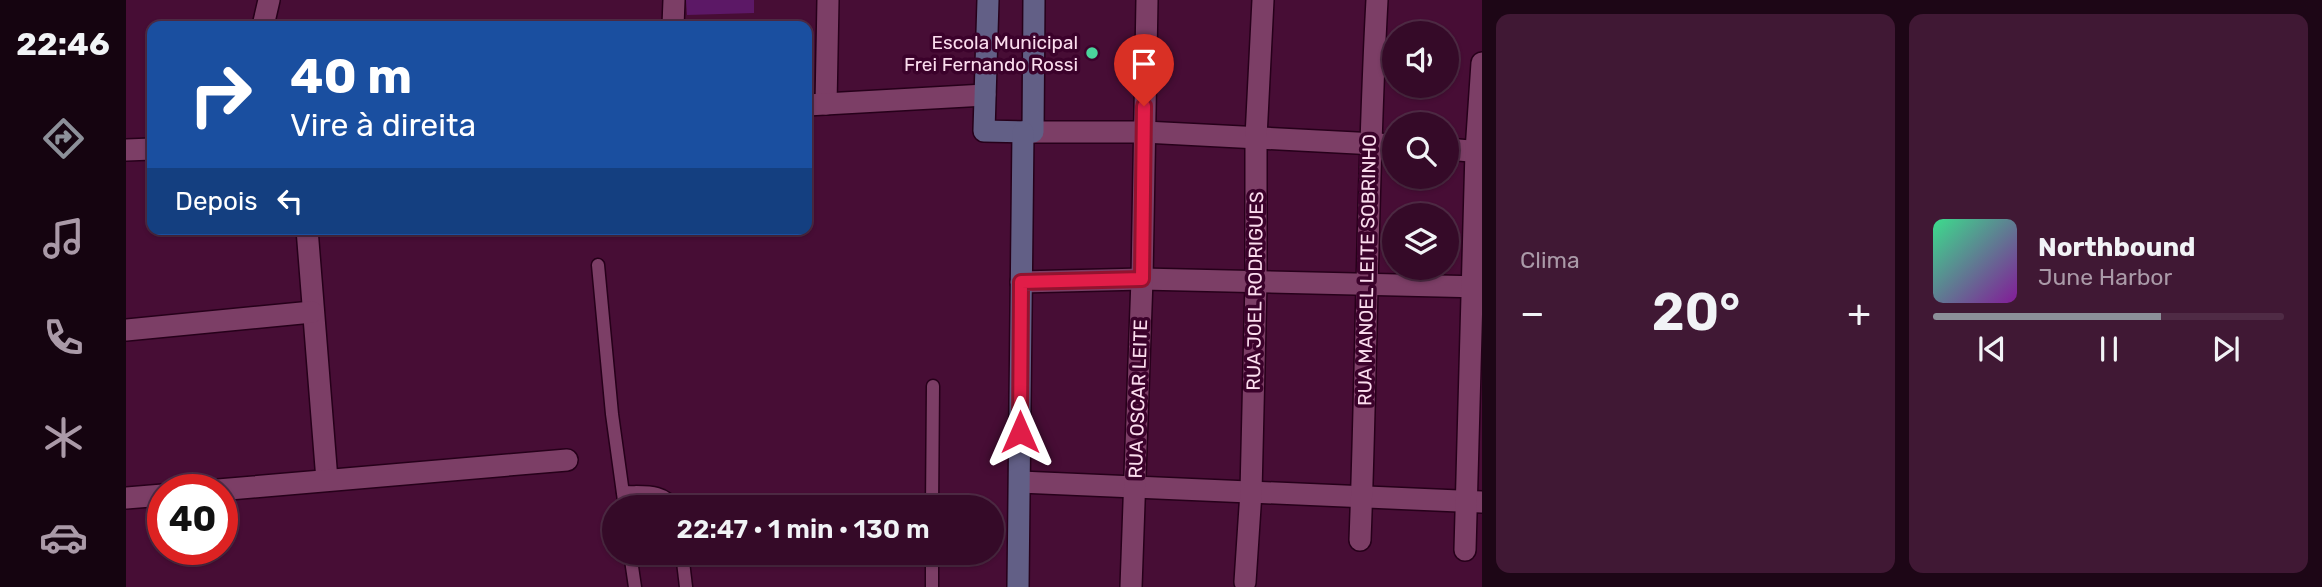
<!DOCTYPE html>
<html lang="pt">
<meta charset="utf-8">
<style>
:root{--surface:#350a28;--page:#401834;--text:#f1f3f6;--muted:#aa9aa8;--line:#4f2b45;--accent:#8c9099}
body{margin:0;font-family:Rubik,sans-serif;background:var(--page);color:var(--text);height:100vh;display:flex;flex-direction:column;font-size:26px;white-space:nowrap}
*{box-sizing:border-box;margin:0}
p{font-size:23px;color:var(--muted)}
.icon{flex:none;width:38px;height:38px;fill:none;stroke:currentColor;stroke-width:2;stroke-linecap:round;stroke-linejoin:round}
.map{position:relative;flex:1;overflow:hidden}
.sheet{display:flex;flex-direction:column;gap:14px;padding:14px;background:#1d0616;width:840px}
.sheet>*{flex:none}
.guide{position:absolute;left:21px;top:21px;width:665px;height:214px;border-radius:14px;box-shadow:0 2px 5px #0004,0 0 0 2px var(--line);background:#1a4fa0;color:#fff;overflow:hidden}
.tools{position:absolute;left:1256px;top:21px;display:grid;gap:14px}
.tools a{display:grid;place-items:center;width:77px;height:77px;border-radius:50%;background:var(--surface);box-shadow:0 2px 5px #0004,0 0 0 2px var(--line);font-size:35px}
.speed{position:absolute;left:21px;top:474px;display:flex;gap:14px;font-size:35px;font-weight:700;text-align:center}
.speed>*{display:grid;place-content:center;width:91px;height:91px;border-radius:50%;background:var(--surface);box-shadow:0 2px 5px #0004,0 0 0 2px var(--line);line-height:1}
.speed .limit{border:10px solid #d22;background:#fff;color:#111}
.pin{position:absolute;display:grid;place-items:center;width:60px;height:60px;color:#fff;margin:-72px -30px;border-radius:50% 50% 50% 0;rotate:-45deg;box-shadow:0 0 7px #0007}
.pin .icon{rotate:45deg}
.me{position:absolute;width:77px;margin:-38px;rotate:0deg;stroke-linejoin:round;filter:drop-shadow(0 0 5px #0008)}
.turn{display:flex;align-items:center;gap:24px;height:147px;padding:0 28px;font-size:32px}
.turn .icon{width:91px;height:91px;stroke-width:2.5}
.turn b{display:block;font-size:49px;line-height:60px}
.then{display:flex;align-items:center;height:66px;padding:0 28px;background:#0003;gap:14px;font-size:26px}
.big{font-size:52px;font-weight:600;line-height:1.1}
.sheet .tile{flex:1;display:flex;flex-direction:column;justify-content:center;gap:10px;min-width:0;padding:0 24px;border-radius:14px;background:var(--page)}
.song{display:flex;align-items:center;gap:21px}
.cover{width:84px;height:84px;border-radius:10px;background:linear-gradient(135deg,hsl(150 70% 55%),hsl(290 70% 35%))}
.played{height:7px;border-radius:4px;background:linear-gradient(90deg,var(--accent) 65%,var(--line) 65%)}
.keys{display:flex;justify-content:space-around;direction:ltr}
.heat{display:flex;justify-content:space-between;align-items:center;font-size:38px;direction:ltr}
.sheet .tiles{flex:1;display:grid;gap:14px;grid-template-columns:repeat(2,1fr)}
.trip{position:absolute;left:476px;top:495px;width:402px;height:70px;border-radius:35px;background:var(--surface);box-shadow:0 2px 5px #0004,0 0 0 2px var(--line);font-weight:600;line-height:70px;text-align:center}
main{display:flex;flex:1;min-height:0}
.tab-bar{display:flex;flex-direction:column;width:126px;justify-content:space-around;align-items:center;background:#150410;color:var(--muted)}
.tab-bar .icon{width:49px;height:49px}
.tab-bar .active{color:var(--accent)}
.tab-bar b{font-size:32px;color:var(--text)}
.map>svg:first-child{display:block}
</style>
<main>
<nav class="tab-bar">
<b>22:46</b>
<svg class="icon active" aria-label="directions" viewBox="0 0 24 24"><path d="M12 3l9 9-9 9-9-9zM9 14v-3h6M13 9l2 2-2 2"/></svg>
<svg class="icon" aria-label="music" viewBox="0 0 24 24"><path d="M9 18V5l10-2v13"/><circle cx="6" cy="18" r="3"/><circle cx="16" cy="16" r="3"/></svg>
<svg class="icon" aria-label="phone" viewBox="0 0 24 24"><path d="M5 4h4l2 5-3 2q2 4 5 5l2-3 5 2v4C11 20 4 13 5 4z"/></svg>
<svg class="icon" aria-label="climate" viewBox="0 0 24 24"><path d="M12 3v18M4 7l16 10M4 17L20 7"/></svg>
<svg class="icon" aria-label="car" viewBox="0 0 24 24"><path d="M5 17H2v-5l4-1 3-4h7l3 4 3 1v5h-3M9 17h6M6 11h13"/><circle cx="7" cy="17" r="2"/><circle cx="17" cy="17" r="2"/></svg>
</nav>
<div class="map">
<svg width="1356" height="587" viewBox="0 0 1356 587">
<rect width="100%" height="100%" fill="#470d35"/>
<polygon fill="#5c1866" points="560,0 628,0 628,13 561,15"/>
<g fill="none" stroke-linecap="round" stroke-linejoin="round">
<g stroke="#26001a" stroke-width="15">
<g id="lane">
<polyline points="472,265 486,414 499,508"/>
<path d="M497 492C516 493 538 488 549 508"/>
<polyline points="806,508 807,386"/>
<polyline points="504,553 509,587"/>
<polyline points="556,553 560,587"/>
<polyline points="806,587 806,553"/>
</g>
</g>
<g stroke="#26001a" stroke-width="24">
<g id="street">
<polyline points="137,26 143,0"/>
<polyline points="547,26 548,0"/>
<polyline points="700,104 702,0"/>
<polyline points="681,105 859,95"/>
<polyline points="907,132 1018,132 1269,145"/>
<polyline points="1321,149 1356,152"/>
<polyline points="0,150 26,149"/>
<polyline points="181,229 201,480"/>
<polyline points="895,282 1016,279 1356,287"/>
<polyline points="0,330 186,312"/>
<polyline points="894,482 1356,502"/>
<polyline points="92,490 441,460"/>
<polyline points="0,498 37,495"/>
<path d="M1234 540C1241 360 1241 180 1251 0"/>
<polyline points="1339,550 1350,151 1356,63"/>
<polyline points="1119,582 1125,492 1130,282 1130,137 1137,0"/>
<polyline points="1005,587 1016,279 1021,0"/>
</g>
</g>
<g stroke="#26001a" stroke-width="24">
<g id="secondary">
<polyline points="862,0 858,131 907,132 908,0"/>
<polyline points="892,587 897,132"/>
</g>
</g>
<use href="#lane" stroke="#7c3e66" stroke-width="12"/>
<use href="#street" stroke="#7c3e66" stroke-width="21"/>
<use href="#secondary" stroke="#625f86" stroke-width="21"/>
</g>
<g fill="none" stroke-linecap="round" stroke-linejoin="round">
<g stroke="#92132f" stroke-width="18">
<polyline id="route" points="894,432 895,282 1016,279 1018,106"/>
</g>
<use href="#route" stroke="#e11d48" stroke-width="12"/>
</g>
<circle fill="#4ad49c" stroke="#3b022b" stroke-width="2.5" cx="966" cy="53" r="7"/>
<g text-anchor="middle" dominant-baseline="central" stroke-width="7" stroke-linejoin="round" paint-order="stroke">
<g font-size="19" fill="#fbddee" stroke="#3b022b" text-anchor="end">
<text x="952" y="42">Escola Municipal<tspan x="952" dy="22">Frei Fernando Rossi</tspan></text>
</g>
<g font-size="19" fill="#fbddee" stroke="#3b022b">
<text transform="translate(1241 270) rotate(-89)">RUA MANOEL LEITE SOBRINHO</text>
<text transform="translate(1129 291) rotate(-89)">RUA JOEL RODRIGUES</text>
<text transform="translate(1012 399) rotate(-88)">RUA OSCAR LEITE</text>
</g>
</g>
</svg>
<div class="tools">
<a><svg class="icon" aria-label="sound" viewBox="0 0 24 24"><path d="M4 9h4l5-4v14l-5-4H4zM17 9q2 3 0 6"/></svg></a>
<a><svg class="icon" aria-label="search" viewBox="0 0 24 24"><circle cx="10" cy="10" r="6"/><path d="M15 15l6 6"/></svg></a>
<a><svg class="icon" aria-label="layers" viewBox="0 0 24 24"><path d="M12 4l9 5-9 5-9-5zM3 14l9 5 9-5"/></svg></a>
</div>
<div class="speed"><div class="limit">40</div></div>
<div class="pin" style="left:1018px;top:106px;background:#d93025"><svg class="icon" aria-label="arrive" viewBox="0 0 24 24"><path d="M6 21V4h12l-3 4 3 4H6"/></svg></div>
<svg class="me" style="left:894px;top:432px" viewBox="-20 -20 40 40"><path d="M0-17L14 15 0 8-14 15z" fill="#e11d48" stroke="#fff" stroke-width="4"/></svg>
<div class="trip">22:47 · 1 min · 130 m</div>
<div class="guide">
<div class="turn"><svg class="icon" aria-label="right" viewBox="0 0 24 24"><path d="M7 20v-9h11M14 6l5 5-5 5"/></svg><div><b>40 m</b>Vire à direita</div></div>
<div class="then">Depois<svg class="icon" aria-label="left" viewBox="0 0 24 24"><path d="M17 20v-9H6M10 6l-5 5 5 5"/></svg></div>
</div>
</div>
<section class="sheet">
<div class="tiles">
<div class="tile"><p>Clima</p>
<div class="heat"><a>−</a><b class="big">20°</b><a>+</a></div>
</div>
<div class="tile">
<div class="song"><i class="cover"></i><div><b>Northbound</b><p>June Harbor</p></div></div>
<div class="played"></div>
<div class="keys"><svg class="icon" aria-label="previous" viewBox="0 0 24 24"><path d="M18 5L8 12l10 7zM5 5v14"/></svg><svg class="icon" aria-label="pause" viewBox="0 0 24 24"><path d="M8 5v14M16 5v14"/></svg><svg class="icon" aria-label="next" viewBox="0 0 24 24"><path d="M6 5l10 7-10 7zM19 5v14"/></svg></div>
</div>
</div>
</section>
</main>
